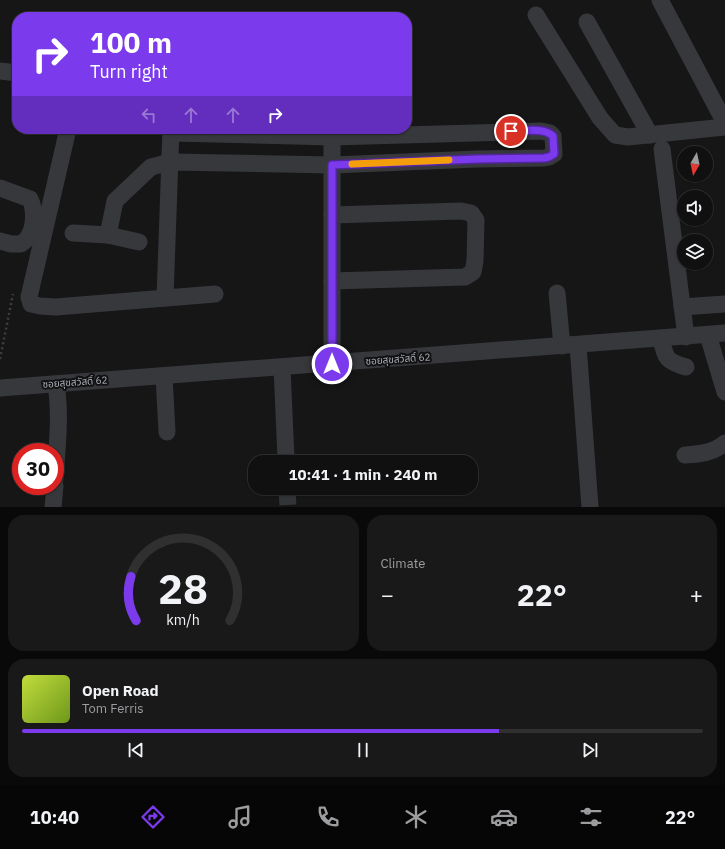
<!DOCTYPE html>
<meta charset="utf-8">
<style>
:root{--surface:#101011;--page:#19191a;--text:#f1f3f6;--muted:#9c9d9f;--line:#303031;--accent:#7c3aed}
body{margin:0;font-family:"IBM Plex Sans","Noto Sans Thai",sans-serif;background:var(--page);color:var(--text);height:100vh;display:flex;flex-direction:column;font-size:15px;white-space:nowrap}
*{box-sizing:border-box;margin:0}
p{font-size:13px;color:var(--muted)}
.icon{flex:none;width:22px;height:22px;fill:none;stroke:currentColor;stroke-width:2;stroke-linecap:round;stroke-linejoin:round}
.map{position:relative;height:507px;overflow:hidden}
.side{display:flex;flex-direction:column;gap:8px;padding:8px;background:#090909;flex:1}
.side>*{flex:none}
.top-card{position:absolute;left:12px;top:12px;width:400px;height:122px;border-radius:16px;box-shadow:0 1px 3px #0004,0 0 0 1px var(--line);background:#7c3aed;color:#fff;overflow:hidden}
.needle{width:26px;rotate:189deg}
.controls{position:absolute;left:677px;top:146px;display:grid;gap:8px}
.controls a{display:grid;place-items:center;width:36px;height:36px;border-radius:50%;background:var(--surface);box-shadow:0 1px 3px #0004,0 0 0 1px var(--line);font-size:20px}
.speed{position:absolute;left:12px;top:443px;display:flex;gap:8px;font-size:20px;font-weight:700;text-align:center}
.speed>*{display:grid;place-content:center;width:52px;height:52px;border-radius:50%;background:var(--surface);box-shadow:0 1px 3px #0004,0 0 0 1px var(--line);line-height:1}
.speed .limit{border:6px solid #d22;background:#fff;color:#111}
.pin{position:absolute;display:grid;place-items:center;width:34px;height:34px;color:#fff;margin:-17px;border:2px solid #fff;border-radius:50%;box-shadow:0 1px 4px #0007}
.me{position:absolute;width:44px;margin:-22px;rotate:0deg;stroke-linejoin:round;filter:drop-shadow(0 0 3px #0008)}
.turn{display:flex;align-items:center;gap:14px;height:84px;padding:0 12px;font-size:18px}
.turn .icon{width:52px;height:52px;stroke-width:2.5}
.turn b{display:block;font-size:28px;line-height:34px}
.lanes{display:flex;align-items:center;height:38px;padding:0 12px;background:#0003;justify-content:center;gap:20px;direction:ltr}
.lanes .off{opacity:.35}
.big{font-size:30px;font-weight:800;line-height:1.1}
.side .tile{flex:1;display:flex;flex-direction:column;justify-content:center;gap:6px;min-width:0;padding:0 14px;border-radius:16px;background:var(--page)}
.side .dial{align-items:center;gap:0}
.dial svg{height:104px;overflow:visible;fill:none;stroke:var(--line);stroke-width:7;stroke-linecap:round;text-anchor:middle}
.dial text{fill:var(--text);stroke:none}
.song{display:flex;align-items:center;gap:12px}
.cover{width:48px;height:48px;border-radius:6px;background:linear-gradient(135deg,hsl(70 70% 55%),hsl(80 70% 35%))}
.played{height:4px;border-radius:2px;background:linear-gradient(90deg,var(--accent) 70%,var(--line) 70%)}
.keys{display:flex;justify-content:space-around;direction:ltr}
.heat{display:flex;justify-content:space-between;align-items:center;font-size:22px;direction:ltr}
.side .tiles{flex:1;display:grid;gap:8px;grid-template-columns:1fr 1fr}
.tile:last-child{grid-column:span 2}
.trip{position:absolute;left:248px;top:455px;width:230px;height:40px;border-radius:16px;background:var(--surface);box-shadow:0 1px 3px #0004,0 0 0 1px var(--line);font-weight:800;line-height:40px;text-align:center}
.tab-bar{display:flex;height:64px;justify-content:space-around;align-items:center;background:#060607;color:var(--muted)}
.tab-bar .icon{width:28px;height:28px}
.tab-bar .selected{color:var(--accent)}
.tab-bar b{font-size:18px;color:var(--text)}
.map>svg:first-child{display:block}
</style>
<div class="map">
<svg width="725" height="507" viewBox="0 0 725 507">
<rect width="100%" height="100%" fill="#161617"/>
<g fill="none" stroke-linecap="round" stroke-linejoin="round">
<polyline stroke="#333437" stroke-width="17" stroke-dasharray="17 8" stroke-linecap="butt" points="287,488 288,507"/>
<polyline stroke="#3d3f43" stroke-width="2.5" stroke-dasharray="2 3" stroke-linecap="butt" points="0,359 13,294"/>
<g stroke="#37383c" stroke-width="17">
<polyline points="660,0 725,123"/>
<polyline points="536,15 600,118 615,135 628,137 725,127"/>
<polyline points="587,22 650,135"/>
<polyline points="0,71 17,73"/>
<polyline points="68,129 29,297 31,304 40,306 56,307 215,294"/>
<polyline points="332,129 332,364"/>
<polyline points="662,149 686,337"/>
<path d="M0 188 30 199C35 209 35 227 28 237 27 240 23 242 21 244H11L0 241"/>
<polyline points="73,233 108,235"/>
<polyline points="139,242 108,235 115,201 151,167 170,162 332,165 477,159 544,158 549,157 554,154 553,136 550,133 541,131 332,137 171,133"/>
<polyline points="332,281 465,277 473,272 475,261 476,220 471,213 461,211 332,215"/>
<polyline points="557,293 562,346"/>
<polyline points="165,298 171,129"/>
<polyline points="682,307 725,304"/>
<polyline points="708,335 725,392"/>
<path d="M661 339C666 359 666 361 686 367"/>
<polyline points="578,345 590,507"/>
<polyline points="282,367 286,459"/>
<polyline points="164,376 167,432"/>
<polyline points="0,388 725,333"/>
<path d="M685 455C700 454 713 453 725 443"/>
<path d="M55 479C57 446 61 417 56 384"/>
<polyline points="53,507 55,486"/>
</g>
</g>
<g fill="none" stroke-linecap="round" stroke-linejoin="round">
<g stroke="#51269a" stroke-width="10">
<path id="route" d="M332 364V165L477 159 544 158 549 157 554 154 553 136C544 127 523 131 511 131"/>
</g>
<use href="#route" stroke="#7c3aed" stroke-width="7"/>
<polyline stroke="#f59e0b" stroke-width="7" points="352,164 449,160"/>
</g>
<g text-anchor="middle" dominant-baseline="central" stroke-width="4" stroke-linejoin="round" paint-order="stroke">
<g font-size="10" fill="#a9adb6" stroke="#111112">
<text transform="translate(398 359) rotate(-4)">ซอยสุขสวัสดิ์ 62</text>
<text transform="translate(75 382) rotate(-4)">ซอยสุขสวัสดิ์ 62</text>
</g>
</g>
</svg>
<div class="controls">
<a><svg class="needle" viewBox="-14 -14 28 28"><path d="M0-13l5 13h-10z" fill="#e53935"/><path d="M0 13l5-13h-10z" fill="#9c9d9f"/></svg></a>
<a><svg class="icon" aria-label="sound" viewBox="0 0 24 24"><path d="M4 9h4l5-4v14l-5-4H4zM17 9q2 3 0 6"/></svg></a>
<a><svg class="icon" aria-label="layers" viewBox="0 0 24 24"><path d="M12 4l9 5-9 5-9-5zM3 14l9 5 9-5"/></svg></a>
</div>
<div class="speed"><div class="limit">30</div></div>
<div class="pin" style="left:511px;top:131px;background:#d93025"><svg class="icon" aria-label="arrive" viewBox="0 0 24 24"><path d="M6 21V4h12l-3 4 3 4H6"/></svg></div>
<svg class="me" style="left:332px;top:364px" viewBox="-20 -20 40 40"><circle r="17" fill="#7c3aed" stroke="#fff" stroke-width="3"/><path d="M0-11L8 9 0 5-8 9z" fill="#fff"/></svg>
<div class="trip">10:41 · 1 min · 240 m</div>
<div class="top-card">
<div class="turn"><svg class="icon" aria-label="right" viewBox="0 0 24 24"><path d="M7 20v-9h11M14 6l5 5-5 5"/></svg><div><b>100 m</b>Turn right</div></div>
<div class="lanes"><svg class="icon off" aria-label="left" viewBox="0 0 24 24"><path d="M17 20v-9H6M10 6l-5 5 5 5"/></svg><svg class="icon off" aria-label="ahead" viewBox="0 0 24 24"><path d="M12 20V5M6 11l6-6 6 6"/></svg><svg class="icon off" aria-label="ahead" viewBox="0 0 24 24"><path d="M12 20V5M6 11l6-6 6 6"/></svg><svg class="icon" aria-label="right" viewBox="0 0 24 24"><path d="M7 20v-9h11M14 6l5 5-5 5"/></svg></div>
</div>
</div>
<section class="side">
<div class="tiles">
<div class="tile dial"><svg viewBox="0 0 100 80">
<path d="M14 69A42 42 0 1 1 86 69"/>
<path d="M14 69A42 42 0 0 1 10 35" stroke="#7c3aed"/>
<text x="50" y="56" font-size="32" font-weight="700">28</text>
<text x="50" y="72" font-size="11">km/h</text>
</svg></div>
<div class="tile"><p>Climate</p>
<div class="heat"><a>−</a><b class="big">22°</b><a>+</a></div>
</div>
<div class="tile">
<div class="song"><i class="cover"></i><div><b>Open Road</b><p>Tom Ferris</p></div></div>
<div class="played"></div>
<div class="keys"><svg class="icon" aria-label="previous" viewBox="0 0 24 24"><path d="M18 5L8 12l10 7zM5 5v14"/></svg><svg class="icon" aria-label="pause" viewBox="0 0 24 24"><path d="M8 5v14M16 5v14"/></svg><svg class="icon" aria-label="next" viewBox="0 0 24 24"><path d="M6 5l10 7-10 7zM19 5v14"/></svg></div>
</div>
</div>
</section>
<nav class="tab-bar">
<b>10:40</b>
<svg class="icon selected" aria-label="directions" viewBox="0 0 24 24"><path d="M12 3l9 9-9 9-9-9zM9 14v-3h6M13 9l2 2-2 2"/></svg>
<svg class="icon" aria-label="music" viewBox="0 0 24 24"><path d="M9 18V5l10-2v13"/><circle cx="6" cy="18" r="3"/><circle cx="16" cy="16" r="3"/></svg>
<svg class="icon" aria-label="phone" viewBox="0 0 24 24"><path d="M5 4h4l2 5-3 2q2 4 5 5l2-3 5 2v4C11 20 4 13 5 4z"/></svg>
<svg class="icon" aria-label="climate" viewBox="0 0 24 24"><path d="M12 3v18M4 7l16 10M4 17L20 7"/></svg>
<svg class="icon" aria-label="car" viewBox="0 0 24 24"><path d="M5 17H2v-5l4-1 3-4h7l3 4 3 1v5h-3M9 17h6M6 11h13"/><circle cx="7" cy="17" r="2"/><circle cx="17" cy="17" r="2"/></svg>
<svg class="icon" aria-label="filters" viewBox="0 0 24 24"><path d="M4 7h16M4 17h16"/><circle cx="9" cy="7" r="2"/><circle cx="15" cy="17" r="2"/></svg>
<b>22°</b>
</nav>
